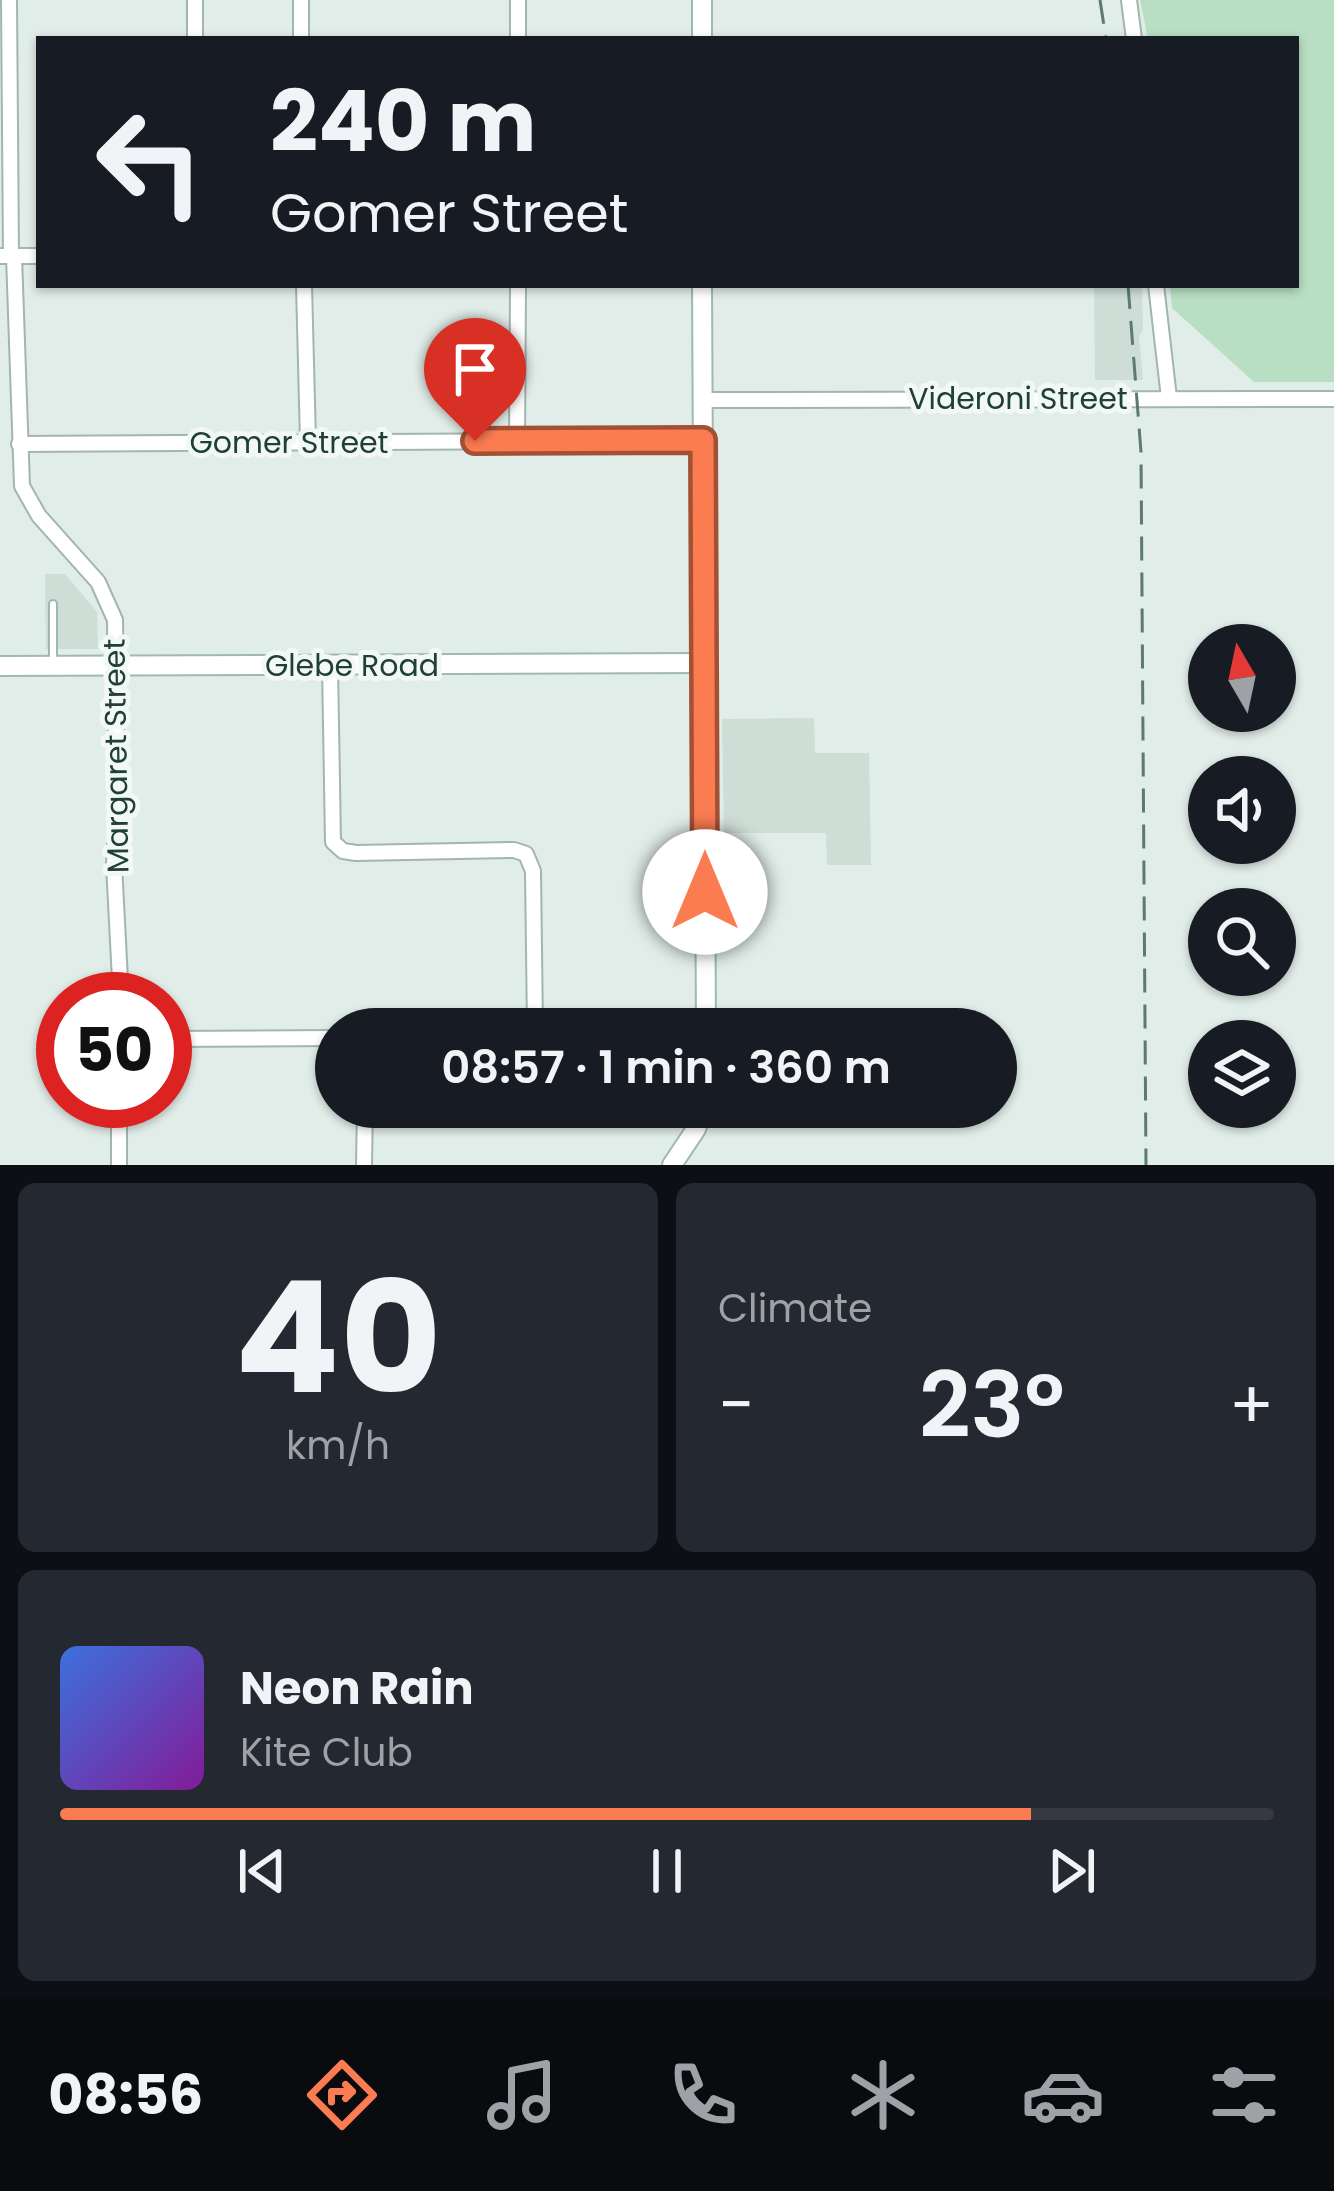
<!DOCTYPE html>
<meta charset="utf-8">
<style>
:root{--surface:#171b24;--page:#242831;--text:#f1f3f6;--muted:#9ea1a6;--line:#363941;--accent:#fb7c51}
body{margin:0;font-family:Poppins,sans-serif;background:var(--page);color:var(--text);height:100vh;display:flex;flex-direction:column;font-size:45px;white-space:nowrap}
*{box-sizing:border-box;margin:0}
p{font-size:39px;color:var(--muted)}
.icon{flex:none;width:66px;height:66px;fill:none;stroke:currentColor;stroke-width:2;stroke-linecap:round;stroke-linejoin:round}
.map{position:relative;height:1165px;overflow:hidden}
.drawer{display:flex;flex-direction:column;gap:18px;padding:18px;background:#0d0f14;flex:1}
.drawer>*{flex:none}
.banner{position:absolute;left:36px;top:36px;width:1263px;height:252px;border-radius:0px;box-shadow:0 3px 9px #0004;background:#171b24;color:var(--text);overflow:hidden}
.needle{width:78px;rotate:351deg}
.buttons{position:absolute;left:1188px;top:624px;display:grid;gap:24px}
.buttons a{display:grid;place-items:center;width:108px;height:108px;border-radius:50%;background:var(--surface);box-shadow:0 3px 9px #0004;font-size:60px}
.speed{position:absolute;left:36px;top:972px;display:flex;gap:24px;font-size:60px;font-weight:700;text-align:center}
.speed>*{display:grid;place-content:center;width:156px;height:156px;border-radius:50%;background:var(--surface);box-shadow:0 3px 9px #0004;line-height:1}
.speed .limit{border:18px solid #d22;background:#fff;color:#111}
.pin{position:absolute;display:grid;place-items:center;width:102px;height:102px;color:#fff;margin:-123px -51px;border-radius:50% 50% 50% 0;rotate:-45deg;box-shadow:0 0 12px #0007}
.pin .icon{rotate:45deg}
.me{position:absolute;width:132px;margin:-66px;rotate:0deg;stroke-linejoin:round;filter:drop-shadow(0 0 9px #0008)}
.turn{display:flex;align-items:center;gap:42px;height:252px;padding:0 36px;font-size:54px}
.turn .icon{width:156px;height:156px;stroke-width:2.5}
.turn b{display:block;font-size:84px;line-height:102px}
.big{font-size:90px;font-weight:600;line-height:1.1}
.drawer .tile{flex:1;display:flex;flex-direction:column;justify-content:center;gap:18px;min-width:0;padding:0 42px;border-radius:18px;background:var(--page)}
.drawer .dial{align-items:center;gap:0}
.dial b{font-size:156px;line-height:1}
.song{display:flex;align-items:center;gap:36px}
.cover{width:144px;height:144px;border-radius:18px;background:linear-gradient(135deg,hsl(220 70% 55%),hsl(290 70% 35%))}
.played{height:12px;border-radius:6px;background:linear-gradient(90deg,var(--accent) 80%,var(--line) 80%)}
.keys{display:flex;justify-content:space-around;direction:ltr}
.heat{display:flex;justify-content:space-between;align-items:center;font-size:66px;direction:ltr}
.drawer .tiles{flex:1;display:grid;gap:18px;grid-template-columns:1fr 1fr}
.tile:last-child{grid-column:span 2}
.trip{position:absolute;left:315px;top:1008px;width:702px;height:120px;border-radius:60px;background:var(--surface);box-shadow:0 3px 9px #0004;font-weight:600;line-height:120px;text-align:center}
.menu{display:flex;height:192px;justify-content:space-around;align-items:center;background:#090b0e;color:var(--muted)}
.menu .icon{width:84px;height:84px}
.menu .active{color:var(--accent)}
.menu b{font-size:54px;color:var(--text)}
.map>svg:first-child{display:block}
</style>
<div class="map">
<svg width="1334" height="1165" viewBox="0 0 1334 1165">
<rect width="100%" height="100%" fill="#e1ede8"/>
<g fill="#cfddd7">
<polygon points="1094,285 1142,285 1143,330 1139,336 1143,380 1095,380"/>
<polygon points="45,574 65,574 97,612 98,649 46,649"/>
<polygon points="814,718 815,753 869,753 871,865 827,865 826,833 724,833 722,719"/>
</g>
<polygon fill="#b8dfc3" points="1140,0 1334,0 1334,382 1254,382 1172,308 1170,285 1296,285 1296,39 1148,39"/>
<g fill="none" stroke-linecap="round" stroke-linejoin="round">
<g stroke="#a3b5af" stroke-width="10">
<polyline id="lane" points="53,604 53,661"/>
</g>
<g stroke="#a3b5af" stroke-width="18">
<g id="street">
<polyline points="9,0 11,256"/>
<polyline points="195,0 195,39"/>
<polyline points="1129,0 1134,39"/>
<polyline points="301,39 301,0"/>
<polyline points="518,39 518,0"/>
<polyline points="0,256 39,256"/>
<polyline points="14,256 22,486 39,516 98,582 115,620 117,821 114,864 120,980 117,999"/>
<polyline points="304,285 308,442"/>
<polyline points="1156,285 1169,398"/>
<polyline points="703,400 1334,399"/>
<polyline points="517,440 518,285"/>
<polyline points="19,444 703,440"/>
<polyline points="330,665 333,842 343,851 356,853 514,850 526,854 533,871 535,1029"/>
<polyline points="165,1039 336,1038"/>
<polyline points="119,1101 119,1165"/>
<polyline points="364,1165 365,1107"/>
</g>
</g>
<g stroke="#9fb9b0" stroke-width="22">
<g id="secondary">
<polyline points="702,0 702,39"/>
<polyline points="702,285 706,1029"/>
<polyline points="0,666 704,663"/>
<polyline points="672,1165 696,1129 704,1107"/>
</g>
</g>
<use href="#lane" stroke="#fff" stroke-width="6"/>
<use href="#street" stroke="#fff" stroke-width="14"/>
<use href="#secondary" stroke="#fff" stroke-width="18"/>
<g stroke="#5a7a72" stroke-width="3" stroke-dasharray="24 12" stroke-linecap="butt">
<polyline points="1100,0 1106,39"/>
<polyline points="1128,285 1141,452 1146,1165"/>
</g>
</g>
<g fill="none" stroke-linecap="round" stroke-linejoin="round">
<g stroke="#a35135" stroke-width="30">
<polyline id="route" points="475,441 703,440 705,892"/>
</g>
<use href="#route" stroke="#fb7c51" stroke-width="21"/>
</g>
<g text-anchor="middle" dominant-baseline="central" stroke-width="10" stroke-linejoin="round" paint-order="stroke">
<g font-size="30" fill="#203f37" stroke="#f2f9f5">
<text x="1018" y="398">Videroni Street</text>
<text x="289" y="442">Gomer Street</text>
<text x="352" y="665">Glebe Road</text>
<text transform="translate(116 756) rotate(-91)">Margaret Street</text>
</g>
</g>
</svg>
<div class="buttons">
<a><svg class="needle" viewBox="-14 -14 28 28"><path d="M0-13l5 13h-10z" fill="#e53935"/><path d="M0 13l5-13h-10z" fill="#9ea1a6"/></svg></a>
<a><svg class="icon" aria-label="sound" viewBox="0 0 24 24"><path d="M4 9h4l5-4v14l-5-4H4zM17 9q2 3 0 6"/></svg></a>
<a><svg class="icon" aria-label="search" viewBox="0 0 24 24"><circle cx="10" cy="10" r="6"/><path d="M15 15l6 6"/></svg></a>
<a><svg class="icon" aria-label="layers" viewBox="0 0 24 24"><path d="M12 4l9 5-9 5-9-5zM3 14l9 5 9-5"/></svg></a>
</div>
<div class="speed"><div class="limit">50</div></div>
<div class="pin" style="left:475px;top:441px;background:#d93025"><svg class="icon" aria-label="arrive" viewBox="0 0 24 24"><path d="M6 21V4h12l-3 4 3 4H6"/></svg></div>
<svg class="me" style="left:705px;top:892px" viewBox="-20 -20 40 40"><circle r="19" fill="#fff"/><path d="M0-13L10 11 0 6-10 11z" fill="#fb7c51"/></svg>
<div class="trip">08:57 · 1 min · 360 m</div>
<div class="banner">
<div class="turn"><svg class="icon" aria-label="left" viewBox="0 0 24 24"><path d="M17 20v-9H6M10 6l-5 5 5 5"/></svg><div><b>240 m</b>Gomer Street</div></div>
</div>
</div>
<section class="drawer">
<div class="tiles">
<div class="tile dial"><b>40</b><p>km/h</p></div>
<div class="tile"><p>Climate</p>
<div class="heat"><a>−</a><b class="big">23°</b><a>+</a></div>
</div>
<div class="tile">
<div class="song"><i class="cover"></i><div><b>Neon Rain</b><p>Kite Club</p></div></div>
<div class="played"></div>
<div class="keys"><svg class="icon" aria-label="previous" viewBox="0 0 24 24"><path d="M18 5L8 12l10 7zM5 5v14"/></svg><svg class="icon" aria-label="pause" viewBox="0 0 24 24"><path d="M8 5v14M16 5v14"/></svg><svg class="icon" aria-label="next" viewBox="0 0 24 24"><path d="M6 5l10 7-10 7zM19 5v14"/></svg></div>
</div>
</div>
</section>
<nav class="menu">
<b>08:56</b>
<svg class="icon active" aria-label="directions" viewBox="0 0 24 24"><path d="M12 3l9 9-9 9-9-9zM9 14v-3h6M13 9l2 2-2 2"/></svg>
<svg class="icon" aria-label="music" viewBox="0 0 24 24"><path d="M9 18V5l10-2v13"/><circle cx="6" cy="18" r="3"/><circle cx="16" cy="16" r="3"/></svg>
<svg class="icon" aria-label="phone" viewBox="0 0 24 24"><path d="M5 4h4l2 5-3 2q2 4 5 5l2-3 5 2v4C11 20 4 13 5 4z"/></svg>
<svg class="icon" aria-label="climate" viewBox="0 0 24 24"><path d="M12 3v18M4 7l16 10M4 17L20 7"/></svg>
<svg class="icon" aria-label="car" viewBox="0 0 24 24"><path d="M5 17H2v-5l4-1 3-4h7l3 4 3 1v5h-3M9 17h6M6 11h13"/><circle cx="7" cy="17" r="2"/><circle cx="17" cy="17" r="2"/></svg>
<svg class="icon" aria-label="filters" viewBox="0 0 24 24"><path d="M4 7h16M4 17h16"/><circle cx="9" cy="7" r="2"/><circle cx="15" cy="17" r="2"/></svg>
</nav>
